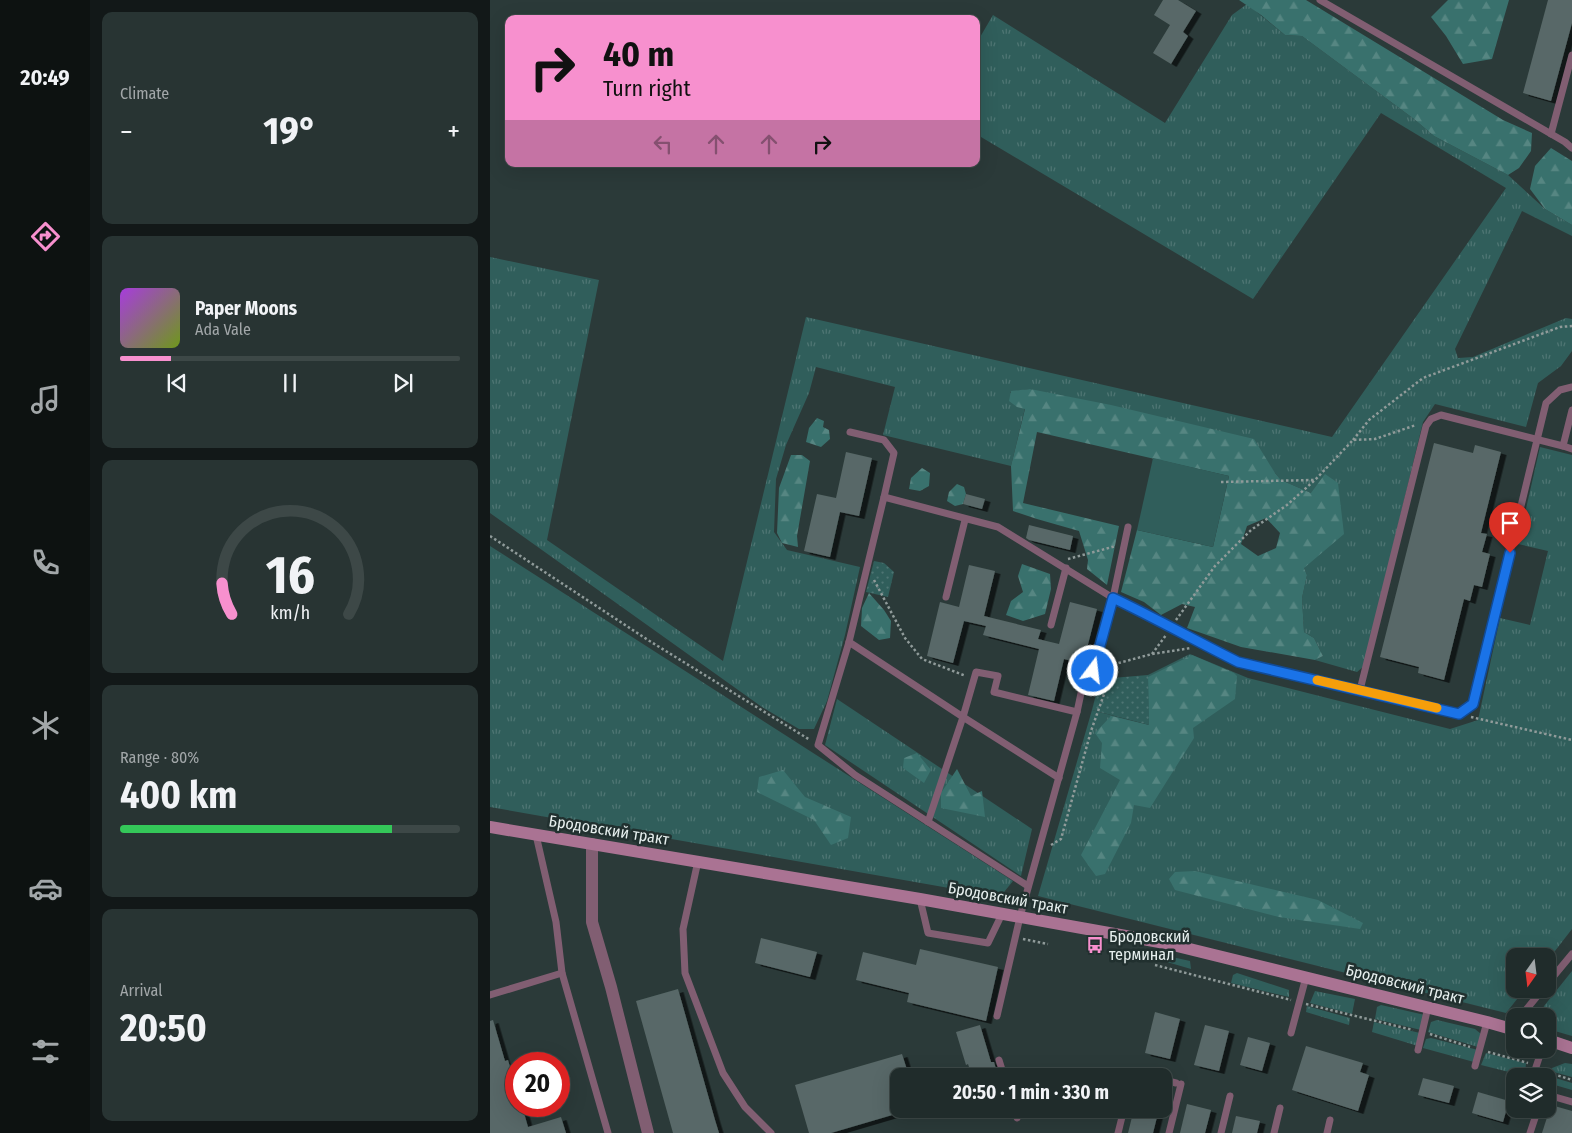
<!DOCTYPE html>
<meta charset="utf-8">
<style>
:root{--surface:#202c2b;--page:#283433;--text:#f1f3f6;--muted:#a2a7a9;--line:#3d4847;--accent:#f790ce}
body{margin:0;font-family:"Fira Sans Condensed",sans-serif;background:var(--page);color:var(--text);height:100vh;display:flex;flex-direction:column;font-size:19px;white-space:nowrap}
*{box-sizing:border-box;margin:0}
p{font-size:16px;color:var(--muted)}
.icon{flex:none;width:28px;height:28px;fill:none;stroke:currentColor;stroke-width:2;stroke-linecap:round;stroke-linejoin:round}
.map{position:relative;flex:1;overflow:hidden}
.sheet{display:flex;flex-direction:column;gap:12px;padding:12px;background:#121818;width:400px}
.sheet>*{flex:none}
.guide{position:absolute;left:15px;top:15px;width:475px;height:152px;border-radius:10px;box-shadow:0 5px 20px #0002,0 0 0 1px var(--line);background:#f790ce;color:#111;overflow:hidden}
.needle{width:32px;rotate:194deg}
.controls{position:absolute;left:1016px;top:948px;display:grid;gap:10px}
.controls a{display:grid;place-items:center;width:50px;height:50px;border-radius:10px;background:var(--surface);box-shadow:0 5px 20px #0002,0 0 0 1px var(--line);font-size:25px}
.speed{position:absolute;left:15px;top:1052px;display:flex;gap:10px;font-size:25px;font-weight:700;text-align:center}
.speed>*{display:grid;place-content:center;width:65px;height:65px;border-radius:50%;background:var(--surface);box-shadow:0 5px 20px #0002,0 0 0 1px var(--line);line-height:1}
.speed .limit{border:8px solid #d22;background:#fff;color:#111}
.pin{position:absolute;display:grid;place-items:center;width:42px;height:42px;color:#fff;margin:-51px -21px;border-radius:50% 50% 50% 0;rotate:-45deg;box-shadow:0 0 5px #0007}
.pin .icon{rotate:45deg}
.me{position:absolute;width:55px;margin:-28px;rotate:15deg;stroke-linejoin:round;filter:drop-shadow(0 0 4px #0008)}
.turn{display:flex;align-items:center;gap:18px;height:105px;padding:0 15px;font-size:22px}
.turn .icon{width:65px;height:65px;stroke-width:2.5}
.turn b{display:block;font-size:35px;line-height:42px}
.lanes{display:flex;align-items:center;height:48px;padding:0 15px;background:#0003;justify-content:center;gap:25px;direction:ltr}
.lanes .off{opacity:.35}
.big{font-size:38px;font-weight:700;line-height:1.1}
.sheet .widget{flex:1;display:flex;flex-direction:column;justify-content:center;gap:8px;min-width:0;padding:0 18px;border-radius:10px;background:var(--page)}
.sheet .dial{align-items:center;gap:0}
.dial svg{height:130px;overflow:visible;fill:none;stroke:var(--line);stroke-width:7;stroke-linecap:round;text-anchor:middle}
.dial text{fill:var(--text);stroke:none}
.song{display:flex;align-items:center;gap:15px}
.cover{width:60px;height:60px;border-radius:8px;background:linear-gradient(135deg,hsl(280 70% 55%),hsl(80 70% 35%))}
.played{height:5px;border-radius:2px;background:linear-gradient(90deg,var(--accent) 15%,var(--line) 15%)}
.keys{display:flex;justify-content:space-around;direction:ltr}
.heat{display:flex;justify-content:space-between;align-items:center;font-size:28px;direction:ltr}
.charge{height:8px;border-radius:4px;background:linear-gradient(90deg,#34c759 80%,var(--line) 0)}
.trip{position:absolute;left:400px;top:1068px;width:282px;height:50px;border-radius:10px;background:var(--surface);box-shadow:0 5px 20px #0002,0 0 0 1px var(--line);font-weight:700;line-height:50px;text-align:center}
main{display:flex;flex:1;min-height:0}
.tab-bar{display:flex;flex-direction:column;width:90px;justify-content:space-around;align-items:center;background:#0d1211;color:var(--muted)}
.tab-bar .icon{width:35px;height:35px}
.tab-bar .active{color:var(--accent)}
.tab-bar b{font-size:22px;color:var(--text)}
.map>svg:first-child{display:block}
</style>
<main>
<nav class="tab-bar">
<b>20:49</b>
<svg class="icon active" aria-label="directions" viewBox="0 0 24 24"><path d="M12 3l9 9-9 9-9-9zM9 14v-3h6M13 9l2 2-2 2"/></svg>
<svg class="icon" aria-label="music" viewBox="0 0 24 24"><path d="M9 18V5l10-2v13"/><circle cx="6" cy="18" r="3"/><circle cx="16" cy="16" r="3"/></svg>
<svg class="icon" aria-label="phone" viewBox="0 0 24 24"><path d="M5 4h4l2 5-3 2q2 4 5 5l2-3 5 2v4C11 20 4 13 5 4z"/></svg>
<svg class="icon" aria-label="climate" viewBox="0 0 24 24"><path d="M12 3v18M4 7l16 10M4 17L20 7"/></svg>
<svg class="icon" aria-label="car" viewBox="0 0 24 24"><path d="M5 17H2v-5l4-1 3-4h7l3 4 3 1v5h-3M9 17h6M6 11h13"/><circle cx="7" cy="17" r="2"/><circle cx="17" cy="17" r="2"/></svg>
<svg class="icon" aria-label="filters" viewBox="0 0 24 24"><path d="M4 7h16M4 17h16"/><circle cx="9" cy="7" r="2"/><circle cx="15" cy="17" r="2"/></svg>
</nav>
<section class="sheet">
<div class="widget"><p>Climate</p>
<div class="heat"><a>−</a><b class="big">19°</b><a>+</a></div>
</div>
<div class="widget">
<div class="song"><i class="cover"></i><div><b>Paper Moons</b><p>Ada Vale</p></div></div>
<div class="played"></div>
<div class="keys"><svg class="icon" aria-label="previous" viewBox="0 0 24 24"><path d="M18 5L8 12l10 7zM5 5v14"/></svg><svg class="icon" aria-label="pause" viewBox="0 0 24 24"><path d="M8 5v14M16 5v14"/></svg><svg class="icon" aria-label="next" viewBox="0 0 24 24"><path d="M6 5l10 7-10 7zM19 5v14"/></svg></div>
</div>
<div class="widget dial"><svg viewBox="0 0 100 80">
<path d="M14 69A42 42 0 1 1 86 69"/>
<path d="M14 69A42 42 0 0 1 8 50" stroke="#f790ce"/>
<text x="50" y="56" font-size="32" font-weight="700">16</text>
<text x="50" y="72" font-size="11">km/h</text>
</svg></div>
<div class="widget"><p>Range · 80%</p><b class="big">400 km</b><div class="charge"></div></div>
<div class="widget"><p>Arrival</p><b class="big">20:50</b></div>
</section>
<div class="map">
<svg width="1082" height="1133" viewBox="0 0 1082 1133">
<defs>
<pattern id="grass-tufts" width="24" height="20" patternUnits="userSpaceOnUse" patternTransform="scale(1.25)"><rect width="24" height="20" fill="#305e5b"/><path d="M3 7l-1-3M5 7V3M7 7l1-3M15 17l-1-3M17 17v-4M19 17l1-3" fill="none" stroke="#4e7573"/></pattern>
<pattern id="forest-firs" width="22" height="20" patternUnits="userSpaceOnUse" patternTransform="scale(1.25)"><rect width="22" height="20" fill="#39716d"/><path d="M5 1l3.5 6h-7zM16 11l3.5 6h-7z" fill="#568682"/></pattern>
<pattern id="park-dots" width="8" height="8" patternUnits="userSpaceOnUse" patternTransform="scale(1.25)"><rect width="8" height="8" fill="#305e5b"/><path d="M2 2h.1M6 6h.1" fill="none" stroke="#4e7573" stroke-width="1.8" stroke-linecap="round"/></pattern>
<filter id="shadow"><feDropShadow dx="5.5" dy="3" stdDeviation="0" flood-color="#0009"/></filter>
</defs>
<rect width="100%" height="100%" fill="#2b3a39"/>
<g fill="url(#grass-tufts)">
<polygon points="757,4 795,35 812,36 924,119 944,136 1018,175 1055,209 1082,225 1082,236 1032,211 965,349 968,358 983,357 1076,318 1082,319 1082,351 1071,366 1048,383 1036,427 945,404 933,422 874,666 867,672 825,660 833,656 824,638 814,632 812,598 817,575 814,568 821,493 791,480 785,473 540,389 520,392 535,408 521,466 393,435 405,387 326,367 319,393 296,445 286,479 284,532 297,550 370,567 355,635 337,701 324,729 309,729 272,707 0,513 0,257 109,280 57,540 233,661 316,317 842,437 1016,188 891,113 763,299 486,134 486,44 503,15 675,123 742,15"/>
<polygon points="1050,447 1082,455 1082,929 1058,960 1058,956 1025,956 1025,989 1035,989 1016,1013 548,896 602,710 658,725 658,675 700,654 758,678 960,729 988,720 1010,618 1040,625 1058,551 1028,544"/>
<polygon points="0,546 523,881 510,897 0,807"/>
<polygon points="347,699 542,829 531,876 335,745"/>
<polygon points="682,957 700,961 701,969 677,962"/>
<polygon points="1082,971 1082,1036 1058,1029 1058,1016 1052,1016 1054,1006"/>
<polygon points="747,973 799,990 799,997 741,983 743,975"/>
<polygon points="825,991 865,999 862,1014 820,1003"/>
<polygon points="891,1005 935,1015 931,1030 885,1019 887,1007"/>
<polygon points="817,1006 860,1018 859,1025 816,1012"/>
<polygon points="947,1020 985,1029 991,1034 988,1047 938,1032 941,1022"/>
<polygon points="884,1022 930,1033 928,1046 882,1032"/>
<polygon points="941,1038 988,1050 984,1062 933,1048 936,1039"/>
<polygon points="996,1053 1036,1063 1035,1076 991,1065"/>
<polygon points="1075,1063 1082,1064 1082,1077 1060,1071 1062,1068"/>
<polygon points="1045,1072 1082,1083 1082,1090 1058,1083 1058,1076 1043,1076"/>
</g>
<g fill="url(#forest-firs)" fill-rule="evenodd">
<polygon points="749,0 816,0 1013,120 1042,133 1041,151 1029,168 1018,175 944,136 924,119 812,36 795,35 771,15"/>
<polygon points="958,0 1019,0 1002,59 973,64 956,36 941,17"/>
<polygon points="1061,148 1082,161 1082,225 1055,209 1040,189 1045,166"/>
<path d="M540 389 621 405 764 439 785 473 791 480 821 493 835 474 848 483 854 534 814 568 817 575 812 598 814 632 824 638 833 656 825 660 751 647 697 628 705 607 692 604 671 615 654 602 631 592 647 530 723 547 739 476 547 432 533 503 629 526 617 585 597 569 598 560 589 531 547 519 523 511 521 466 535 409 527 407 519 401 521 391ZM776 518 790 533 786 548 768 556 751 544 757 526Z"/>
<polygon points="327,418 334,421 333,427 339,430 340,439 331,447 316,442 319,428"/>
<polygon points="301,455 312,455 320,461 307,536 308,547 292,543 287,533 289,488"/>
<polygon points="432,468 440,473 439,486 430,491 419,489 421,478"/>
<polygon points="467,484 474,487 476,494 473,504 465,506 457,501 459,492"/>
<polygon points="532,564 560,574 561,589 555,614 533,621 516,615 521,601 533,592 528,576"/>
<polygon points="379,593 394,610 401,621 400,638 389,640 371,626 372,608"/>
<polygon points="702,655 744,673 747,676 745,699 703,728 704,738 660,808 644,805 641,823 615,874 606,876 591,855 630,780 610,768 612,743 605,733 621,716 659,725 658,677"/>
<polygon points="427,753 441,770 434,783 413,768 414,758"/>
<polygon points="467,769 481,796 492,791 495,817 451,808 451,793"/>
<polygon points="293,770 315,797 361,817 358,838 341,845 324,820 267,792 269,777"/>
<polygon points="705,871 828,900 873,923 870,929 789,917 685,890 679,879 685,872"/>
</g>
<g fill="url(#park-dots)">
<polygon points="384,561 394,563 404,572 398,597 376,592"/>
<polygon points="658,675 659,725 602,710 610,679"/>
</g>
<polygon fill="#305e5b" points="663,458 739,476 723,547 647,530"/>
<g fill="#586867" filter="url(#shadow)">
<polygon points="673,0 688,0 706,11 693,32 698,36 681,64 663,53 680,25 664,15"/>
<polygon points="1058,0 1082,0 1082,23 1061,101 1033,93"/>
<polygon points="944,443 983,453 985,445 1011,452 991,533 997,534 992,552 1000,554 992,587 984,585 980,601 974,599 954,680 928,673 929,667 890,657"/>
<polygon points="356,452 382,458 369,516 350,512 340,557 314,551 327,494 346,498"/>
<polygon points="476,494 495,499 492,509 473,504"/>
<polygon points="539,525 583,536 580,550 539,540 536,538"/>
<polygon points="479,565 505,571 494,616 551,630 548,639 569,644 580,602 607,609 593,664 574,659 564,701 538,695 549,649 493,635 496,626 474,621 463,663 437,656 450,602 469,607"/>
<polygon points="271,938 327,952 320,977 265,963"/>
<polygon points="430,949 508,967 496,1021 417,1002 419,993 366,980 373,952 426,965"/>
<polygon points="188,989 225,1120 229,1133 183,1133 146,1001"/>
<polygon points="665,1012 690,1019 680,1059 655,1053"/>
<polygon points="3,1020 15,1061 18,1060 26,1088 26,1106 32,1106 38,1127 71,1117 76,1133 0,1133 0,1021"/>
<polygon points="490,1025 501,1062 504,1062 508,1076 482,1076 478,1064 476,1065 466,1032"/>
<polygon points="715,1025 739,1031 729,1071 704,1065"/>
<polygon points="758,1037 780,1043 772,1071 750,1065"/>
<polygon points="816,1046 873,1063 870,1072 879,1075 868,1111 802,1090"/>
<polygon points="412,1054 419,1076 409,1076 409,1113 341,1133 319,1133 305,1085"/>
<polygon points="933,1078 964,1086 959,1103 928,1095"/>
<polygon points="988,1092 1019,1101 1013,1122 982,1113"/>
<polygon points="697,1104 721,1110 715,1133 690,1133"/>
<polygon points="1061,1105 1082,1111 1082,1133 1052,1133"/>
<polygon points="644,1109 669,1109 663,1133 638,1133"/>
<polygon points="746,1116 770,1121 767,1133 742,1133"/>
</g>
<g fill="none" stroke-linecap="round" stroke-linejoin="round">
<g stroke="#909b9a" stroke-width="2.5" stroke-dasharray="2.5 2.5" stroke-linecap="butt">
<polyline points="863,440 879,420 933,378 1070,327 1082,326"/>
<polyline points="731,482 824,480"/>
<polyline points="0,536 158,640 320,740"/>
<polyline points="578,559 626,546"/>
<polyline points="384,580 415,638 432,659 476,676"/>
<polyline points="686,620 725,566 761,530 797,505 825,480 863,440 885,439 926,425"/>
<polyline points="662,654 676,635"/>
<polyline points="614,667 662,654 701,648"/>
<polyline points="981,717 1082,740"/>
<polyline points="561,845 571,839 601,731 624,666"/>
<polyline points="533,939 558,944"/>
<polyline points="665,965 801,1000"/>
<polyline points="816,1004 923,1030"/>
<polyline points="940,1034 980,1047"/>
<polyline points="998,1052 1038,1063"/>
<polyline points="1054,1071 1082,1080"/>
</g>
<g stroke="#815e72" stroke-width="7">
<polyline points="830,0 1075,142 1082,148"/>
<polyline points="1061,134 1082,55"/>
<polyline points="360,432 394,440 404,453 394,497"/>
<polyline points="1073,446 1082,449"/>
<polyline points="456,597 475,520"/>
<polyline points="561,625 576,568"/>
<polyline points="359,642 473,717 569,778"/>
<polyline points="870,690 969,714 983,704 1056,403 1070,390 1082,387"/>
<polyline points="587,712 596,670 603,671 623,598 638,527"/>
<polyline points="438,822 473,717 486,672 508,676 504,692 587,712 530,917 507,1016"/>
<polyline points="46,835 66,922 72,973 118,1133"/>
<polyline points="208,861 193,929 195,973 233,1073 255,1107 281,1133"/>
<polyline points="538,886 365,775 328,745 359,642 394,497 508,527 623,598 674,623 715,646 748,662 870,690 936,426 941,419 951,415 1073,446 1082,410"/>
<polyline points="430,899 438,933 498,943 512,914"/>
<polyline points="1058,983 1082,954"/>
<polyline points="0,995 72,973"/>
<polyline points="1031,1016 1053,989"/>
<polyline points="801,1033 816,977"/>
<polyline points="928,1050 938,1007"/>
<polyline points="509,1060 514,1076"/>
<polyline points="985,1066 997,1022"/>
<polyline points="642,1076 642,1073 658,1076"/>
<polyline points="1043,1076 1052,1049"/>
<polyline points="674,1080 686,1083"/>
<polyline points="1058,1095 1082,1102"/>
<polyline points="524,1109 527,1118"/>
<polyline points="628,1133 634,1109"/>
<polyline points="679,1133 691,1084"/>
<polyline points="731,1133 740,1096"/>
<polyline points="784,1133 790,1108"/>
<polyline points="837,1133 840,1120"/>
<polyline points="1040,1133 1048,1109"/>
</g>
<polyline stroke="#815e72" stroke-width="12" points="102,844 102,922 121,987 158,1133"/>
<g stroke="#aa7393" stroke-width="12">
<polyline points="0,827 430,899 675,943 997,1022 1025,1030"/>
<polyline points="1058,1040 1082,1048"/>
</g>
</g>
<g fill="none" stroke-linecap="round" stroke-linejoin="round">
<g stroke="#114b97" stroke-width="12">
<path id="route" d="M603 671 623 598C665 618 706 641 748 662L969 714 983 704 1020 553"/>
</g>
<use href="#route" stroke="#1a73e8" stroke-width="9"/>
<polyline stroke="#f59e0b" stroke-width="9" points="827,680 947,708"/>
</g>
<defs>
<g id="bus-bare" transform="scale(1.35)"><path d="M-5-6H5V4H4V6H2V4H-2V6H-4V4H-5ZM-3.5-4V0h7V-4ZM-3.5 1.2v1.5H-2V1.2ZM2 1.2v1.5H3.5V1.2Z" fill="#f790ce" stroke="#21302f" stroke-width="2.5" paint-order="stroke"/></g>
</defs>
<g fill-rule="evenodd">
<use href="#bus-bare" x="605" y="945"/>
</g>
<g text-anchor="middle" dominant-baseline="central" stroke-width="5" stroke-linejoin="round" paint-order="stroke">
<g font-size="16" fill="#e6efee" stroke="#21302f">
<text transform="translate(119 830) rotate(9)">Бродовский тракт</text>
<text transform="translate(518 898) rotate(10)">Бродовский тракт</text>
<text transform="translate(915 984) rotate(14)">Бродовский тракт</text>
</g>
<g font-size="16" fill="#e6efee" stroke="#21302f" text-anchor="start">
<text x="619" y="936">Бродовский<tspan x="619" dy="18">терминал</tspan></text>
</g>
</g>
</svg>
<div class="controls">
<a><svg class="needle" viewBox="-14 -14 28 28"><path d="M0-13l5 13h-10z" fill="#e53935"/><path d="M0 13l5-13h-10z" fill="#a2a7a9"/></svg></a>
<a><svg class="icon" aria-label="search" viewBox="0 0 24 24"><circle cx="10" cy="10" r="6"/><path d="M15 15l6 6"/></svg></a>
<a><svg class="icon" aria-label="layers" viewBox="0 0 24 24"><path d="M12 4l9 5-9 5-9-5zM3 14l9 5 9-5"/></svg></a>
</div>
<div class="speed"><div class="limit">20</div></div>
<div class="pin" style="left:1020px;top:553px;background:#d93025"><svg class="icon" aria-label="arrive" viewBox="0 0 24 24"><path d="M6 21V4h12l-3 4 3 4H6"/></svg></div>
<svg class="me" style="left:603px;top:671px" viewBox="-20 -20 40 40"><circle r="17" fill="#1a73e8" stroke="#fff" stroke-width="3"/><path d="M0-11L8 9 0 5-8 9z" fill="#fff"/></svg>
<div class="trip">20:50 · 1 min · 330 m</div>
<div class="guide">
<div class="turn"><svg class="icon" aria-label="right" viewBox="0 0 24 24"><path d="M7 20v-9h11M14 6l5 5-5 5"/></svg><div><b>40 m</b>Turn right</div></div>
<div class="lanes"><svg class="icon off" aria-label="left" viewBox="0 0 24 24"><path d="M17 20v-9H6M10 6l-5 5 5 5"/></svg><svg class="icon off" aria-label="ahead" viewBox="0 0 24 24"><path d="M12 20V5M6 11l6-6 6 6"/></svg><svg class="icon off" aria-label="ahead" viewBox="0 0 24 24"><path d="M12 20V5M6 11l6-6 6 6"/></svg><svg class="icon" aria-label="right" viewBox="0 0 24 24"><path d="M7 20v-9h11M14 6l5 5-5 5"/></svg></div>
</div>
</div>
</main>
